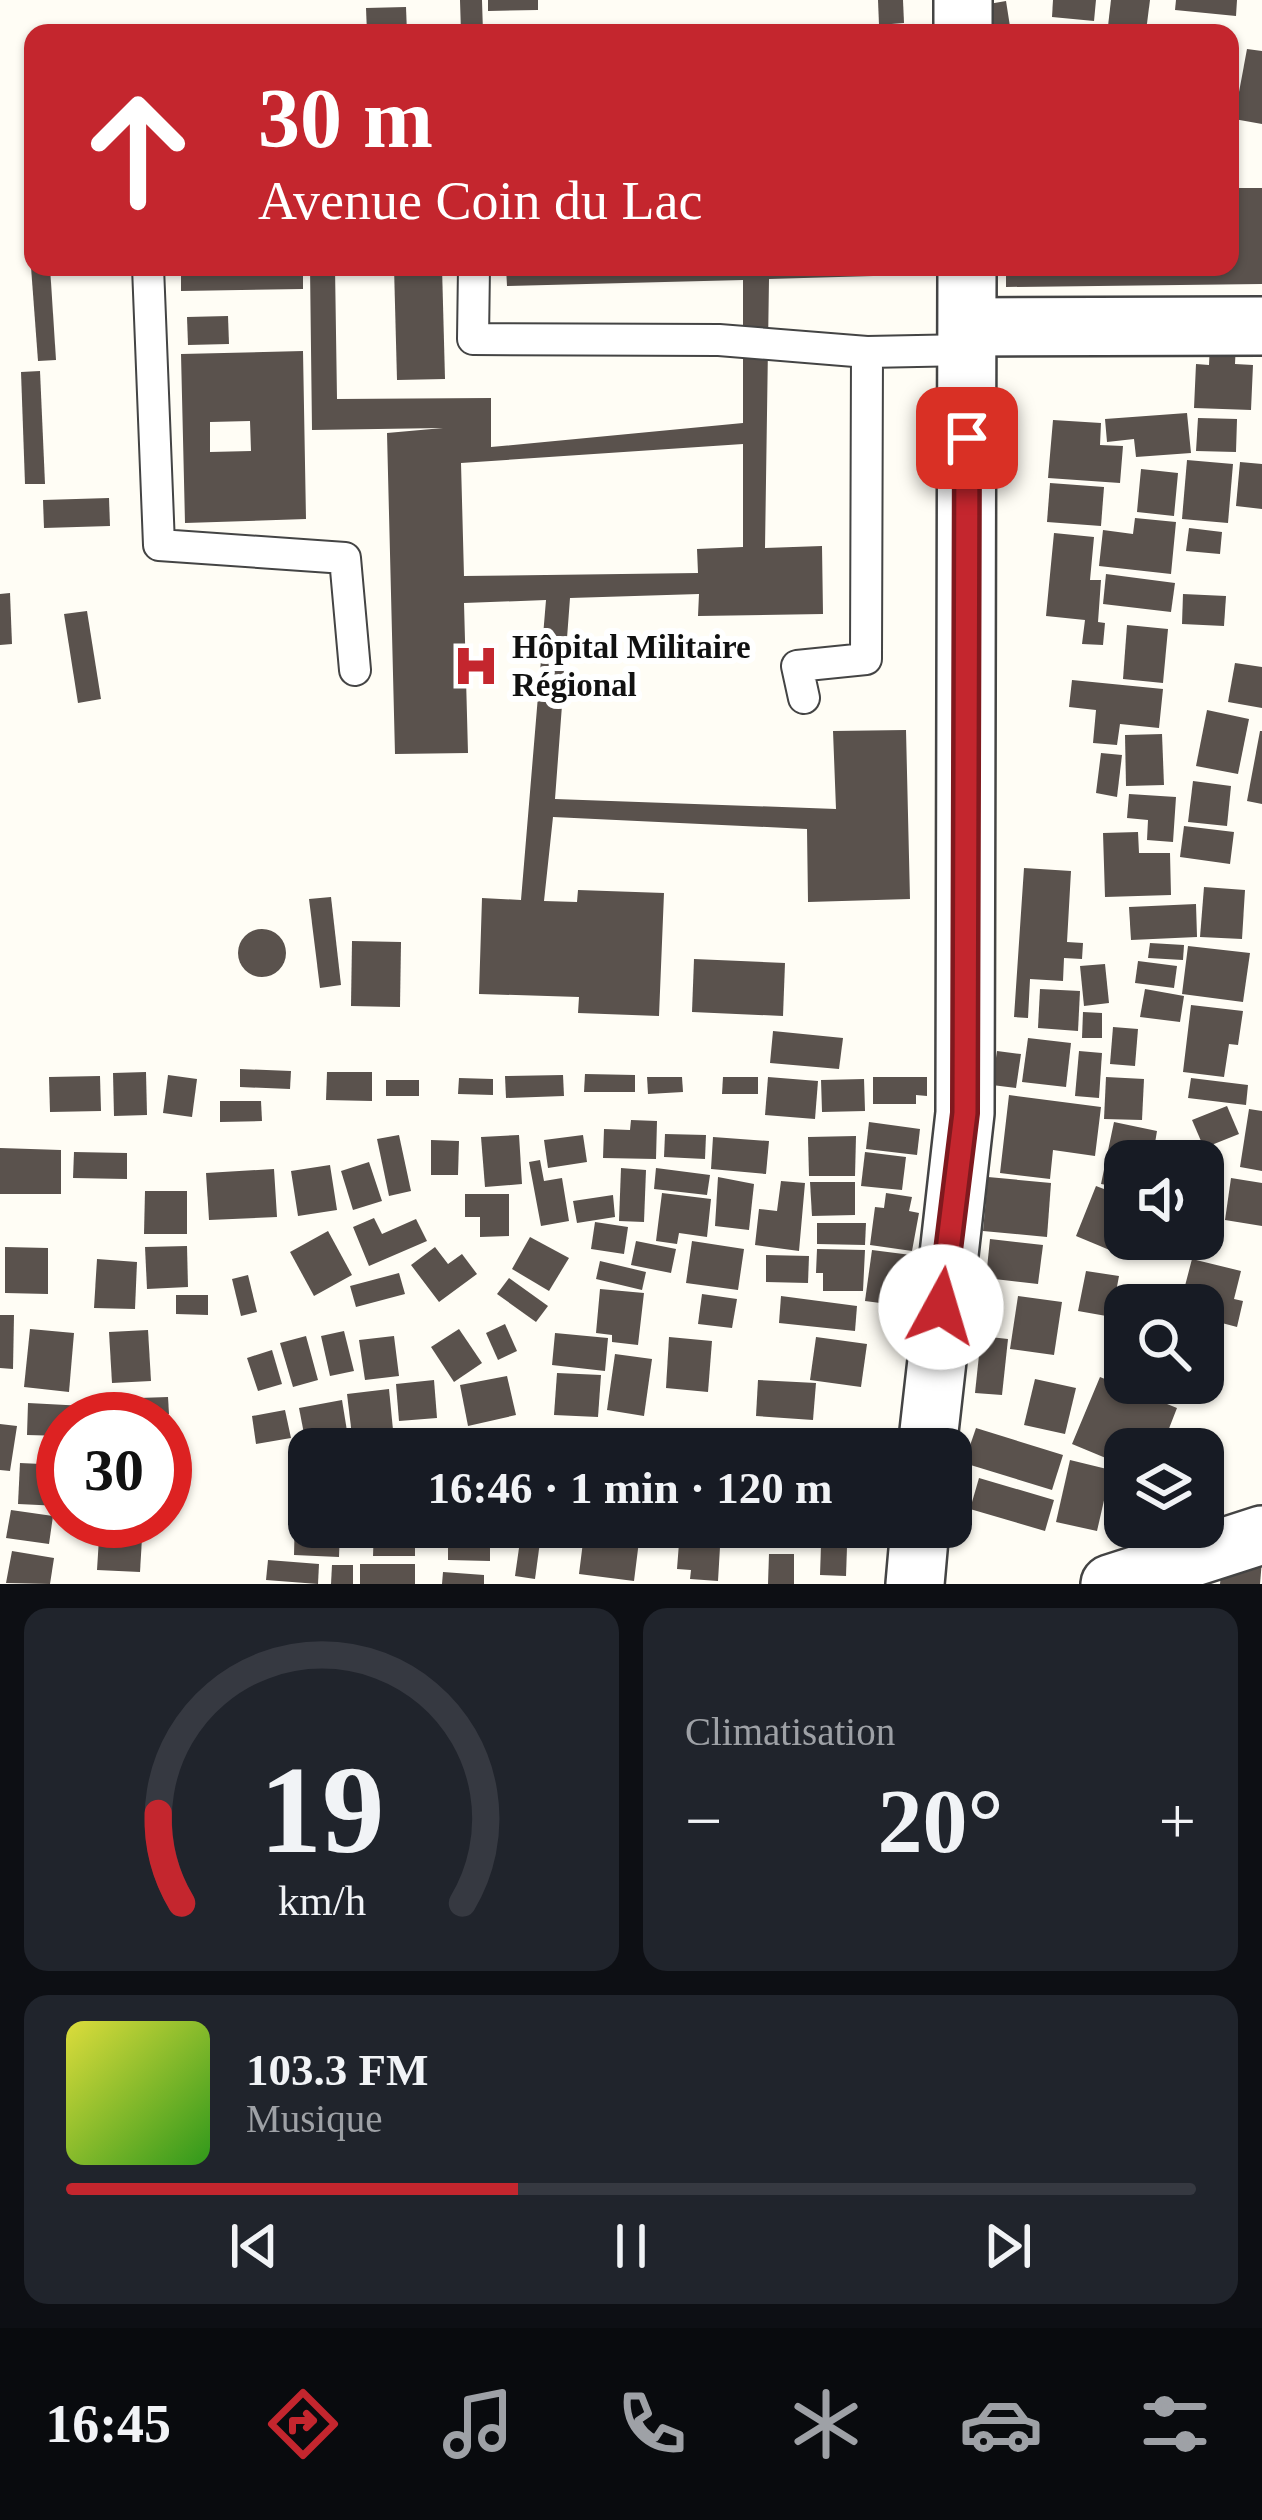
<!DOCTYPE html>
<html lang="fr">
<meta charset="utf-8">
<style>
:root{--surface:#171b24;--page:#20242c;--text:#f1f3f6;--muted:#9ea1a6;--line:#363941;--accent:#c4262e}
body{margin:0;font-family:"Times New Roman",serif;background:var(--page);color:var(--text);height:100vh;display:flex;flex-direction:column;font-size:45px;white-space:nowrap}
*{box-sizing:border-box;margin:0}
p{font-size:39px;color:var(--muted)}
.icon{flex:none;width:66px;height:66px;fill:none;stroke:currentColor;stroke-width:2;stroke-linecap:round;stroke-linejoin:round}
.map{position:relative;height:1584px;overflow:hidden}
.side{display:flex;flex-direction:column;gap:24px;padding:24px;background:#0d0f14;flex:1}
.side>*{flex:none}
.guide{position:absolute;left:24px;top:24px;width:1215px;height:252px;border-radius:24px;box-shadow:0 3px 9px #0004;background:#c4262e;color:#fff;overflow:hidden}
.controls{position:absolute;left:1104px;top:1140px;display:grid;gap:24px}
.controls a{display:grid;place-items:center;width:120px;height:120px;border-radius:24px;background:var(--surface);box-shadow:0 3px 9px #0004;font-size:60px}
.speed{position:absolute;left:36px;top:1392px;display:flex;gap:24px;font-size:60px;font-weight:700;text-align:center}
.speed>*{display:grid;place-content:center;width:156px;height:156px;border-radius:50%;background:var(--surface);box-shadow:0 3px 9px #0004;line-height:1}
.speed .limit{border:18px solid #d22;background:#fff;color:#111}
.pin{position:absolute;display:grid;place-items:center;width:102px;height:102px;color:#fff;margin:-51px;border-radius:24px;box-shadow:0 6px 18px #0006}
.me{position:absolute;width:132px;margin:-66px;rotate:6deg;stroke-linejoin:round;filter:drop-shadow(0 0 9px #0008)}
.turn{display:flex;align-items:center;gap:42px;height:252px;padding:0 36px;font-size:54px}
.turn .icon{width:156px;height:156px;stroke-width:2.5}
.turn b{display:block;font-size:84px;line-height:102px}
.big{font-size:90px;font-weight:800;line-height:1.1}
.side .widget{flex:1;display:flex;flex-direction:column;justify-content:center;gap:18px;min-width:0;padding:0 42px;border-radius:24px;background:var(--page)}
.side .dial{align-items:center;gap:0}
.dial svg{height:312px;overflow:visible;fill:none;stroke:var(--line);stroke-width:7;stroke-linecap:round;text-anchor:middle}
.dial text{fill:var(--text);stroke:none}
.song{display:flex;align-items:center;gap:36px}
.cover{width:144px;height:144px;border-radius:18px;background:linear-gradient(135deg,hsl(60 70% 55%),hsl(110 70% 35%))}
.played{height:12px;border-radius:6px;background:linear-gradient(90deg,var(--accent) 40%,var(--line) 40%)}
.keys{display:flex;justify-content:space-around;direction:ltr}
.heat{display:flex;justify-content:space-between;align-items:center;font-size:66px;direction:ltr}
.side .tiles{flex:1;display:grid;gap:24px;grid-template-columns:1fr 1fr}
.widget:last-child{grid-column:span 2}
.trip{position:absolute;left:288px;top:1428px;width:684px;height:120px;border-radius:24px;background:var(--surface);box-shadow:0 3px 9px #0004;font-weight:800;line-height:120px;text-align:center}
.dock{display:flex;height:192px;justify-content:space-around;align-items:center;background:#090b0e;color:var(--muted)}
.dock .icon{width:84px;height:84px}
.dock .selected{color:var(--accent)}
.dock b{font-size:54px;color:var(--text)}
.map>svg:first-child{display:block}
</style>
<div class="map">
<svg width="1262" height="1584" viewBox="0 0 1262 1584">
<rect width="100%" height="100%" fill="#fffdf5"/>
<g fill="#5a524d" fill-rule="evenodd">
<polygon points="460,0 482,0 483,33 461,33"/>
<polygon points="488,0 538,0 538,10 488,11"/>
<polygon points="878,0 903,0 904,23 879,25"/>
<polygon points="1053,0 1096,0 1094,21 1052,17"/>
<polygon points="1111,0 1150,0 1146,31 1108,26"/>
<polygon points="1176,0 1237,0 1236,16 1175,10"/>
<polygon points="1006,1 1011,33 986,33 983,5"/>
<polygon points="406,7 407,33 367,33 366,8"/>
<polygon points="1247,49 1262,51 1262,124 1234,119"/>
<polygon points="1230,188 1262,188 1262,284 1006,287 1006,267 1230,267"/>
<polygon points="31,267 50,267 56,360 38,361"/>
<polygon points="181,267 303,267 303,289 181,291"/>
<path d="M310 267H335L337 399 491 398V447L743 423V280L507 286 506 267H908V275L769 279 765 548 822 546 823 614 698 616 699 594 570 598 555 799 836 809 833 731 906 730 910 899 808 902 807 829 553 817 544 901 577 902 578 890 664 893 659 1016 578 1013 579 997 479 994 482 898 521 900 546 600 464 603 468 753 395 754 387 433 443 428 312 430ZM743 444V547L697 549 698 573 464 576 461 463Z"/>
<polygon points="394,267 442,267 445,379 397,380"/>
<polygon points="228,316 229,344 188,345 187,317"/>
<polygon points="1210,342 1236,342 1235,364 1253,365 1251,410 1194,408 1196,364 1209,365"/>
<path d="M303 351 306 519 185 523 181 354ZM250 421 251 451 210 452V422Z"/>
<polygon points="40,371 45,484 25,484 21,372"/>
<polygon points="1187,413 1191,453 1136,457 1134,439 1107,442 1105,419"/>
<polygon points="1198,418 1237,419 1236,452 1196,451"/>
<polygon points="1053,420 1101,423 1100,445 1123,446 1120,483 1048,478"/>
<polygon points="1187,460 1233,464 1228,523 1182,519"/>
<polygon points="1240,462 1262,464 1262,509 1236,506"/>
<polygon points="1141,469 1178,473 1174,516 1137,512"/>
<polygon points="1050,483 1104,487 1101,526 1047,522"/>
<polygon points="109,498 110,526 44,528 43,500"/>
<polygon points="1135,518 1176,522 1171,574 1099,566 1103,530 1133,534"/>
<polygon points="1189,528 1222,532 1220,554 1186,551"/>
<polygon points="1054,533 1094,537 1090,580 1101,580 1098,622 1105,623 1103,645 1082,644 1085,620 1046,616"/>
<polygon points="1106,574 1175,583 1171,612 1103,604"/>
<polygon points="10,593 12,644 0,645 0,594"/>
<polygon points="1183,594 1226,596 1224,626 1182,624"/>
<polygon points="87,611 101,699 78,703 64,614"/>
<polygon points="1127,625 1168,629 1163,683 1123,679"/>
<polygon points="1235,663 1262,667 1262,708 1228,702"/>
<polygon points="1072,680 1163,689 1159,728 1120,724 1117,745 1093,743 1096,710 1069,707"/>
<polygon points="1207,710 1249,719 1238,774 1196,766"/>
<polygon points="1260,731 1262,731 1262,804 1247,801"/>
<polygon points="1162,734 1164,785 1126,786 1125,735"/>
<polygon points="1101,753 1122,755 1117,797 1096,793"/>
<polygon points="1193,781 1231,786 1227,826 1188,822"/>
<polygon points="1129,794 1176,797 1173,842 1147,840 1148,820 1127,818"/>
<polygon points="1184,826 1234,832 1230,864 1180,857"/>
<polygon points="1138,832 1139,853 1170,853 1171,895 1105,897 1103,833"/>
<polygon points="1024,868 1071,871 1067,942 1083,943 1082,959 1064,958 1063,981 1030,979 1028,1018 1014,1017"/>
<polygon points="1204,887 1245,890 1242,939 1200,937"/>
<polygon points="331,897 341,985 320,988 309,899"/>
<polygon points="1196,904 1197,937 1131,940 1129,907"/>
<circle cx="262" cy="953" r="24"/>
<polygon points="352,941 401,942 400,1007 351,1006"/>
<polygon points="1150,943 1184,945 1183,960 1148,958"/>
<polygon points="1188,946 1250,953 1243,1002 1182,994"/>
<polygon points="694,959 785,963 783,1016 692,1012"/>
<polygon points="1138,961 1177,966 1174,988 1135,983"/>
<polygon points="1105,964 1109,1003 1084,1006 1080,966"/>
<polygon points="1040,989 1080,991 1078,1031 1038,1028"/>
<polygon points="1145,989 1184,996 1180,1022 1140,1017"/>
<polygon points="1191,1005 1243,1011 1238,1045 1229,1044 1224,1077 1183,1072"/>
<polygon points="1083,1012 1102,1013 1102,1038 1082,1038"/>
<polygon points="1113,1027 1138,1029 1135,1066 1110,1064"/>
<polygon points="773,1031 843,1038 839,1069 770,1063"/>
<polygon points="1028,1038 1071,1043 1066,1087 1022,1082"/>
<polygon points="997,1051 1021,1054 1016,1088 992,1085"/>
<polygon points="1079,1051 1102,1053 1099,1098 1075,1096"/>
<polygon points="240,1069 291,1071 290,1089 240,1087"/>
<polygon points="146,1072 147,1115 114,1116 113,1073"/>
<polygon points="327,1072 372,1072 372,1101 326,1100"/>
<polygon points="585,1074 635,1075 635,1092 584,1092"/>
<polygon points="168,1075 197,1079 192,1117 163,1113"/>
<polygon points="563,1075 564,1096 506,1098 505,1076"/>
<polygon points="100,1076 101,1111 50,1112 49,1077"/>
<polygon points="647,1077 682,1077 683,1092 648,1094"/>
<polygon points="723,1077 758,1077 758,1094 722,1094"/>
<polygon points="768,1077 818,1081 815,1119 765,1115"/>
<polygon points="873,1077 927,1077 927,1096 916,1095 916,1104 873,1104"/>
<polygon points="1106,1077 1144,1079 1142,1120 1104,1119"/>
<polygon points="459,1078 493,1079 493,1095 458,1094"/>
<polygon points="1191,1078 1248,1085 1246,1105 1188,1098"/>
<polygon points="864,1079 865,1111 822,1112 821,1080"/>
<rect x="386" y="1080" width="33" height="16"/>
<polygon points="1009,1095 1101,1107 1095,1156 1053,1150 1050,1179 1000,1173"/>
<polygon points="220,1101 261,1101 262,1121 220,1122"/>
<polygon points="1227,1106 1239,1134 1204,1148 1192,1120"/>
<polygon points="1249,1109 1262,1111 1262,1171 1240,1167"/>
<polygon points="631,1120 657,1121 656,1159 603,1158 604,1129 630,1130"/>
<polygon points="869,1122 920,1129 917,1155 866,1149"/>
<polygon points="1114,1122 1157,1131 1152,1161 1125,1161 1125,1188 1101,1184"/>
<polygon points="665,1134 706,1135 705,1159 664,1157"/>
<polygon points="399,1135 411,1191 389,1196 377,1139"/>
<polygon points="519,1135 522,1184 485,1187 481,1137"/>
<polygon points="583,1135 587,1162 548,1168 544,1140"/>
<polygon points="856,1136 855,1176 809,1176 808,1137"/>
<polygon points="713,1137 769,1141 766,1174 711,1169"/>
<polygon points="431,1140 459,1141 458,1175 431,1175"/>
<polygon points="0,1148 61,1150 61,1194 0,1194"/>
<polygon points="74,1152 127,1153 127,1179 73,1178"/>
<polygon points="865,1152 906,1157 902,1190 861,1186"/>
<polygon points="540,1160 544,1181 562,1178 569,1221 541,1226 529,1162"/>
<polygon points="369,1162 382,1201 353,1210 341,1171"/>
<polygon points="330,1165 337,1210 298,1216 291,1171"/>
<polygon points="621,1168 646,1170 644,1222 619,1221"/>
<polygon points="656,1168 710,1175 707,1195 654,1189"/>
<polygon points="274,1169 277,1217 209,1220 206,1173"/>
<polygon points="718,1177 754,1184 749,1230 715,1226"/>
<polygon points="988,1177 1051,1183 1047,1237 983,1231"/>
<polygon points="1231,1178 1262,1183 1262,1226 1225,1220"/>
<polygon points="781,1181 805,1183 799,1251 755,1245 759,1209 777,1211"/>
<polygon points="810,1182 855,1182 855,1215 812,1216"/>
<polygon points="1096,1186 1125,1197 1125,1221 1112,1251 1076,1236"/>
<polygon points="145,1191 187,1191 187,1234 144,1234"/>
<polygon points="662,1193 711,1199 707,1237 679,1233 677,1244 656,1241"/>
<polygon points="886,1193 912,1197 909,1211 919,1213 912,1251 870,1245 875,1207 884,1208"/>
<polygon points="465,1194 509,1194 509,1236 480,1237 480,1217 465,1217"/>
<polygon points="613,1195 615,1217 577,1223 573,1201"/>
<polygon points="374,1218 382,1234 416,1219 427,1241 369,1266 353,1227"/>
<polygon points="595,1222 628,1227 624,1254 591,1249"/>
<polygon points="817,1223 866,1223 865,1245 817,1244"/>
<polygon points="328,1231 352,1275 314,1296 290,1252"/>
<polygon points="530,1237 569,1258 549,1291 512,1269"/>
<polygon points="990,1239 1043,1245 1038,1284 986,1278"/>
<polygon points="636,1241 676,1249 671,1273 631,1265"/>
<polygon points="692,1241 744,1249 738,1290 686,1283"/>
<polygon points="187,1246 188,1287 147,1289 145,1247"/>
<polygon points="5,1247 48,1248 48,1294 5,1293"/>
<polygon points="435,1247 448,1264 462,1254 477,1274 439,1302 411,1265"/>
<polygon points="817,1249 865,1250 863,1291 823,1291 823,1273 816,1273"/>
<polygon points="872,1250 911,1255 903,1306 865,1301"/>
<polygon points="766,1255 809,1256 808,1283 766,1282"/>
<polygon points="97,1259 137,1262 135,1309 94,1308"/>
<polygon points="1192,1259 1241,1271 1234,1299 1243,1301 1237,1327 1203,1318 1203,1305 1180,1305"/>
<polygon points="600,1261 646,1272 642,1290 596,1279"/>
<polygon points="1086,1271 1119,1276 1116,1292 1148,1299 1147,1305 1125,1305 1125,1336 1109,1333 1112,1317 1078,1311"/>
<polygon points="399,1273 405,1294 356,1307 350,1286"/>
<polygon points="248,1275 257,1312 241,1316 232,1279"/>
<polygon points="509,1278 548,1306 536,1322 497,1294"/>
<polygon points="600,1289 644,1293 638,1345 612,1342 612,1335 596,1333"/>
<polygon points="702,1294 737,1299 732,1328 698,1324"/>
<polygon points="176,1295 208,1295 208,1315 176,1314"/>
<polygon points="781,1296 857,1306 855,1331 779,1323"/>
<polygon points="1018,1296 1062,1302 1054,1355 1010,1349"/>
<polygon points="0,1315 14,1315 13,1369 0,1368"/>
<polygon points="505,1324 517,1351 498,1360 486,1333"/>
<polygon points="30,1329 74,1333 69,1392 24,1387"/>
<polygon points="459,1329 482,1363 454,1382 431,1347"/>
<polygon points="148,1330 151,1381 112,1383 109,1332"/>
<polygon points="344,1331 354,1371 330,1376 321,1336"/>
<polygon points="555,1333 608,1338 605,1371 552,1365"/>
<polygon points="306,1336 318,1380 293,1387 280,1343"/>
<polygon points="394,1336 399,1376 365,1380 359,1340"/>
<polygon points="981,1336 1008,1339 1002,1395 975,1393"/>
<polygon points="669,1337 712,1341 708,1392 666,1388"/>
<polygon points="816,1337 867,1344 861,1387 810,1380"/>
<polygon points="272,1350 282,1384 258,1391 247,1358"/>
<polygon points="615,1354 652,1359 644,1416 607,1410"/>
<polygon points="557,1373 601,1375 598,1417 554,1415"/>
<polygon points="507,1376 516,1415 468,1426 460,1385"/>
<polygon points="1100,1377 1177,1408 1161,1449 1125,1449 1125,1466 1072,1444"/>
<polygon points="1035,1379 1076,1388 1065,1434 1024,1425"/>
<polygon points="434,1380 437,1418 399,1421 396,1384"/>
<polygon points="758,1380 816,1383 813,1420 756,1416"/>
<polygon points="389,1389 394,1440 353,1444 347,1394"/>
<polygon points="168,1397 169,1414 111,1419 110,1399"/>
<polygon points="342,1400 347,1431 305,1439 299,1408"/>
<polygon points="28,1403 85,1406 84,1419 63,1419 63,1436 27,1435"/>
<polygon points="285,1410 291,1438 256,1444 252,1416"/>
<polygon points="0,1424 17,1426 10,1471 0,1470"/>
<polygon points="976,1428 1063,1455 1052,1490 964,1463"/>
<polygon points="1070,1460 1111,1470 1097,1531 1056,1522"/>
<polygon points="20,1463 63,1465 60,1506 18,1504"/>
<polygon points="296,1471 309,1472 309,1527 340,1527 339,1557 294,1555"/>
<polygon points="979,1478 1054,1500 1045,1531 970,1509"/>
<polygon points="11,1510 53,1516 49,1544 6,1538"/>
<polygon points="100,1521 143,1521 140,1572 97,1570"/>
<polygon points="374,1527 415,1527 415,1556 373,1556"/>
<polygon points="448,1527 490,1527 490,1561 448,1560"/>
<polygon points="522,1527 542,1527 535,1579 515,1576"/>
<polygon points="776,1527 813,1527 813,1540 775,1539"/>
<polygon points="584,1534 639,1541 634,1581 579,1574"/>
<polygon points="679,1543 720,1547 718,1581 690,1579 691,1570 677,1569"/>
<polygon points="821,1545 847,1547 846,1576 820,1575"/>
<polygon points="12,1551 54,1558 50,1584 6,1583"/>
<polygon points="769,1554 794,1554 794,1584 768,1584"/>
<polygon points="1223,1556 1262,1560 1260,1584 1220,1584"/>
<polygon points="268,1560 319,1564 318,1584 266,1580"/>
<rect x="360" y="1564" width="55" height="20"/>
<polygon points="332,1565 353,1565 353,1584 331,1584"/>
<polygon points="443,1572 484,1575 484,1584 442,1584"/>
</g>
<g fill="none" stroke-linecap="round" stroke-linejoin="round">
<g stroke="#444" stroke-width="34">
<g id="lane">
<polyline points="148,267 159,545 345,558 355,670"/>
<polyline points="474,267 473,339 719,340 867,352"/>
<polyline points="804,698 797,666 866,659 867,352 968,350"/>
</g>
</g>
<g stroke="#444" stroke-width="62">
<g id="street">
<polyline points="963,0 963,33"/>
<polyline points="968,327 1262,326"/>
<polyline points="927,1449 965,1113 967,267"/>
<polyline points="915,1584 920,1527"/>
<polyline points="1110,1584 1262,1535"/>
</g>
</g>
<use href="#lane" stroke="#fff" stroke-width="30"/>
<use href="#street" stroke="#fff" stroke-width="57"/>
</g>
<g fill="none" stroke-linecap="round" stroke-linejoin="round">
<g stroke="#7f191e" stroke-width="30">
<polyline id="route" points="941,1307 965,1113 967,438"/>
</g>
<use href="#route" stroke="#c4262e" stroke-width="21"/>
</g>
<defs>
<g id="hospital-bare" transform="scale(3.6)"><path d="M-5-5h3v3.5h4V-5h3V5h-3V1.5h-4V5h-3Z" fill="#c4262e" stroke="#fff" stroke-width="2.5" paint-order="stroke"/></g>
</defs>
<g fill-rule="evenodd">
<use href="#hospital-bare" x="476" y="666"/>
</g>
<g text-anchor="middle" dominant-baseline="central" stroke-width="12" stroke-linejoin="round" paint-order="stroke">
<g font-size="33" font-weight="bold" fill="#111" stroke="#fff" text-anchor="start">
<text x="512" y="647">Hôpital Militaire<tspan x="512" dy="38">Régional</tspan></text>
</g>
</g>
</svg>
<div class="controls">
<a><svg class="icon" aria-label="sound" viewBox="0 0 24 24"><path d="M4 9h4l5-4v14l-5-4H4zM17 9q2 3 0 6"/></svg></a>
<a><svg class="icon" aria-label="search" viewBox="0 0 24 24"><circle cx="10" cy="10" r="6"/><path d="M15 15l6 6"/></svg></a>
<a><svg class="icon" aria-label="layers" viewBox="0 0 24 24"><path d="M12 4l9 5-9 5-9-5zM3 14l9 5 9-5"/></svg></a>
</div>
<div class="speed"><div class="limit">30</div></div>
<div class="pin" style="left:967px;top:438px;background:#d93025"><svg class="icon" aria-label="arrive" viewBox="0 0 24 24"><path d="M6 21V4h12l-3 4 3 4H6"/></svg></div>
<svg class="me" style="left:941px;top:1307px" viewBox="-20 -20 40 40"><circle r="19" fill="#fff"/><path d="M0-13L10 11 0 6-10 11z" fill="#c4262e"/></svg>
<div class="trip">16:46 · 1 min · 120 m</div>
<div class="guide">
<div class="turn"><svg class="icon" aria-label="ahead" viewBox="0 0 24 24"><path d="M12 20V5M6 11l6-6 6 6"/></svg><div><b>30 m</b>Avenue Coin du Lac</div></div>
</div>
</div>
<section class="side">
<div class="tiles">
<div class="widget dial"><svg viewBox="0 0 100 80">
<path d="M14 69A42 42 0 1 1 86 69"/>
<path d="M14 69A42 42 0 0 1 8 46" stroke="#c4262e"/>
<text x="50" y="56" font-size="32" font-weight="700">19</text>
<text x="50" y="72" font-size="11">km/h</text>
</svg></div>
<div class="widget"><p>Climatisation</p>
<div class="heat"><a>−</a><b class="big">20°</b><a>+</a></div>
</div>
<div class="widget">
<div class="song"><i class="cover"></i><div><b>103.3 FM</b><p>Musique</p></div></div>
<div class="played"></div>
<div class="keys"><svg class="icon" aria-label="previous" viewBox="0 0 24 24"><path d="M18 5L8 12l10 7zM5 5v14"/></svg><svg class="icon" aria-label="pause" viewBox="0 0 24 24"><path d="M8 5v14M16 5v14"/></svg><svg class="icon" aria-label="next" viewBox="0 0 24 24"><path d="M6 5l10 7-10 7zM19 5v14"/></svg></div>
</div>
</div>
</section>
<nav class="dock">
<b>16:45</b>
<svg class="icon selected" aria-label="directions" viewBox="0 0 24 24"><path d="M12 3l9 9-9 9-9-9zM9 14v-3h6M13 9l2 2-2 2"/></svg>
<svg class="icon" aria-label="music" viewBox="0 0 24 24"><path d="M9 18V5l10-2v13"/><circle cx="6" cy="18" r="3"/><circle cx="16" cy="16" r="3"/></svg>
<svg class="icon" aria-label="phone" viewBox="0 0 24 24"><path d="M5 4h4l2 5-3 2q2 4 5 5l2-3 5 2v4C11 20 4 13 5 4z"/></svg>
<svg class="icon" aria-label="climate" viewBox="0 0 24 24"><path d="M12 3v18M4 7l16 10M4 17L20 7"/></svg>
<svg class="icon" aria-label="car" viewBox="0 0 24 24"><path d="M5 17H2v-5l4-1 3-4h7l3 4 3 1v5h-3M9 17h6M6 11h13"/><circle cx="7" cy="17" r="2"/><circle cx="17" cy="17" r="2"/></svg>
<svg class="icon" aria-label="filters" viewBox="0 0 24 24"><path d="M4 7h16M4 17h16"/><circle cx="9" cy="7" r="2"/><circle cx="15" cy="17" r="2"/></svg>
</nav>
